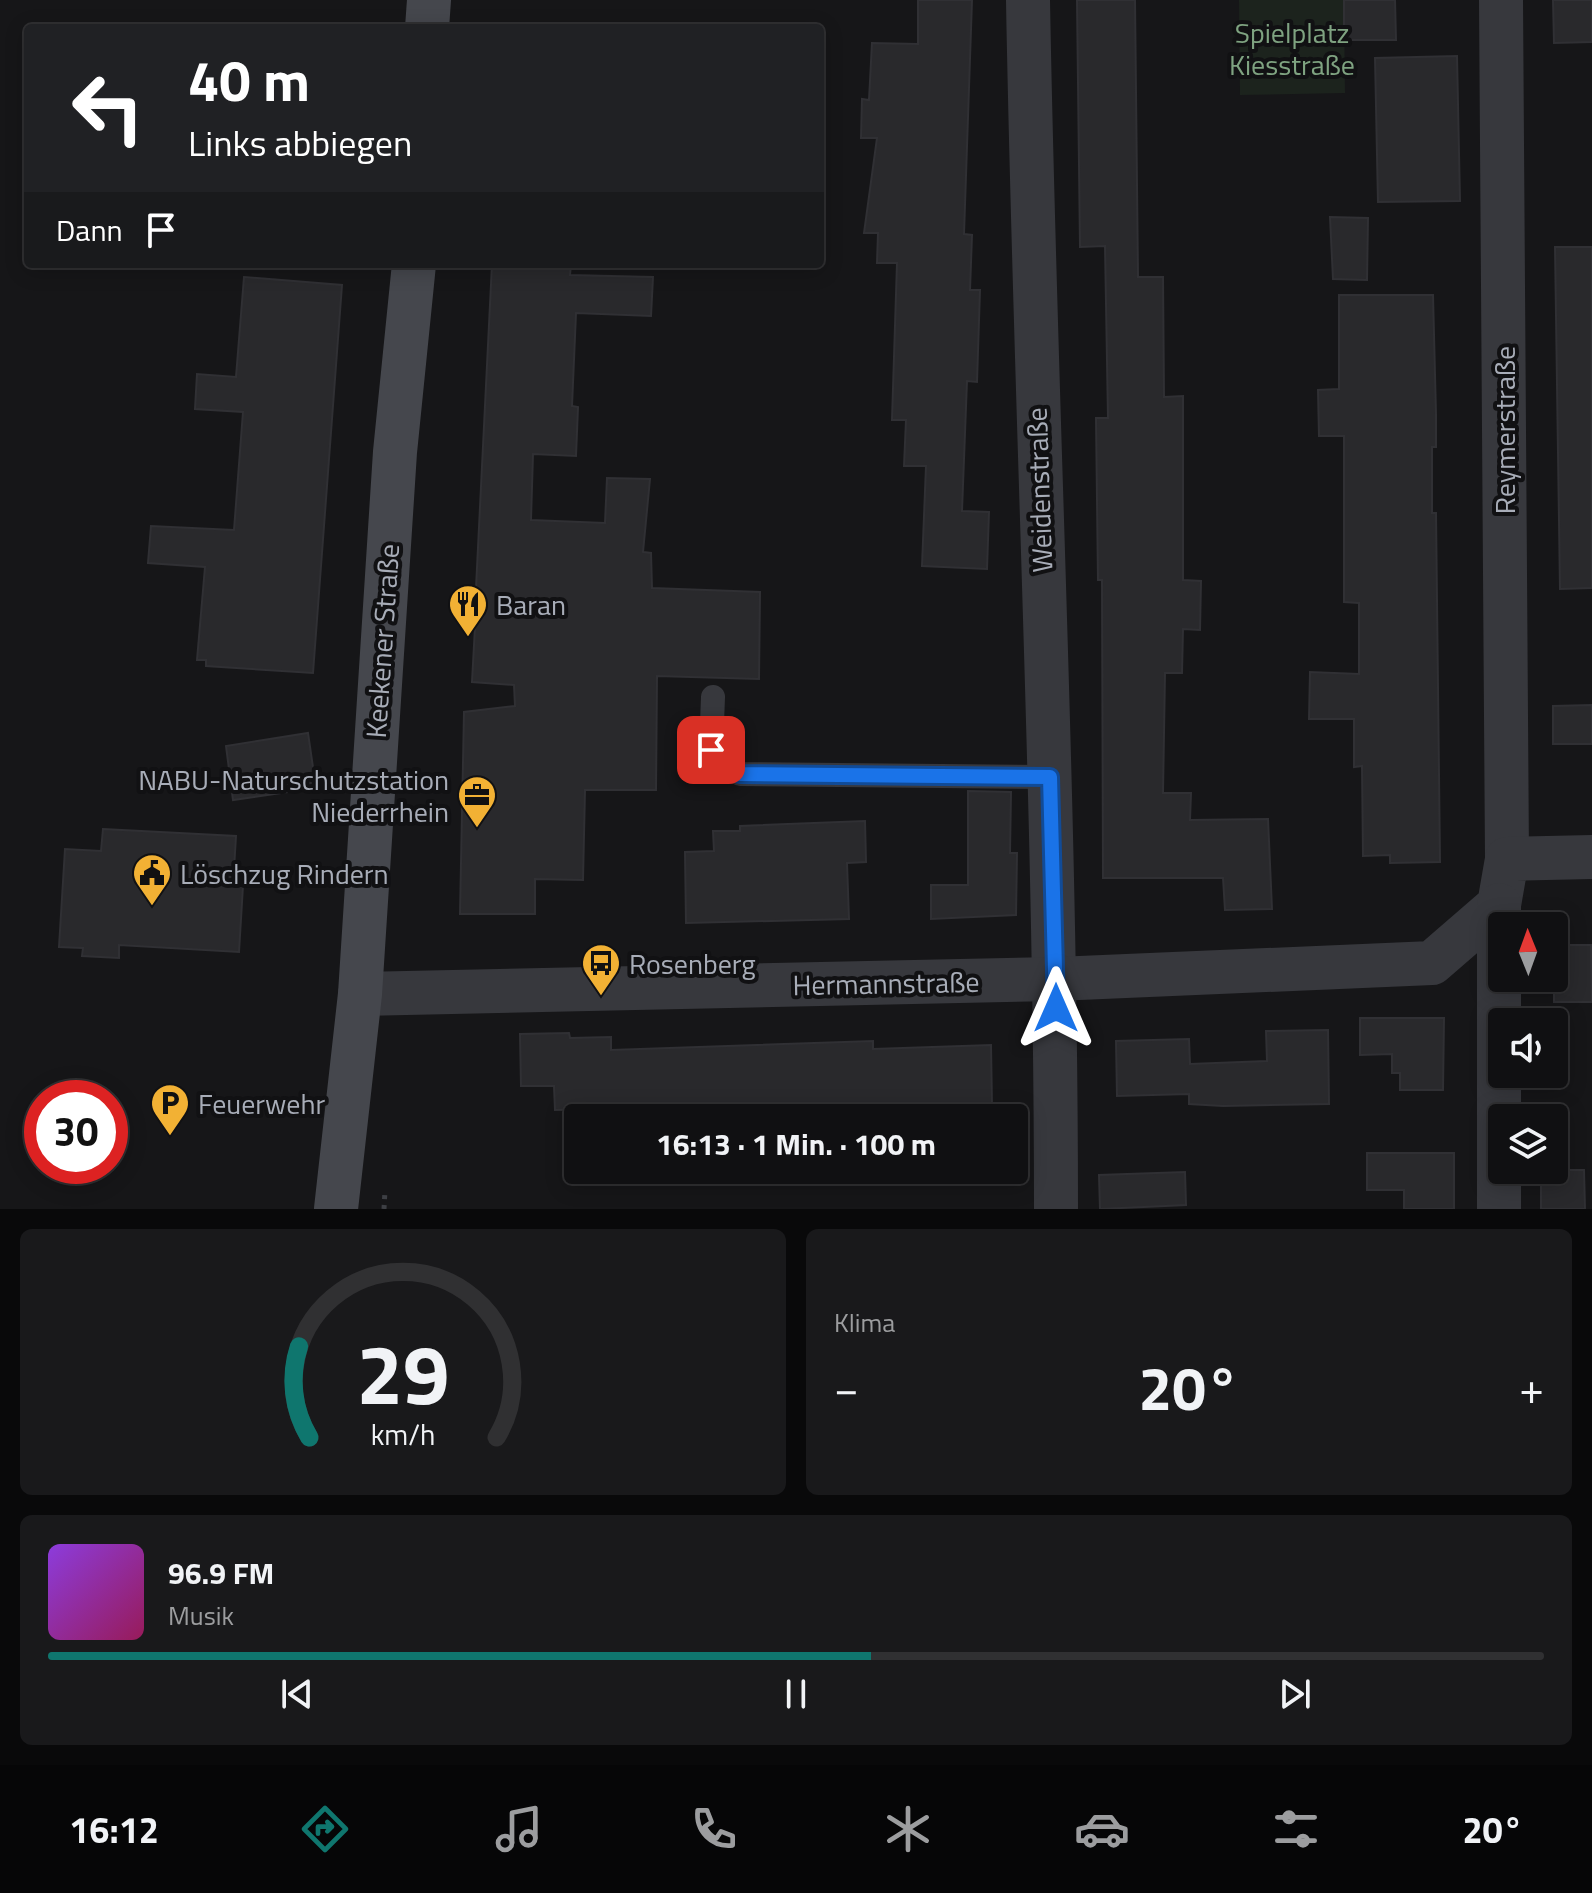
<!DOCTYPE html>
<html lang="de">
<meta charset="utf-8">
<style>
:root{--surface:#101012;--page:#19191b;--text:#f1f3f6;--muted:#9c9d9f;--line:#303032;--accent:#0f766e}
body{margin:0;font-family:"Titillium Web",sans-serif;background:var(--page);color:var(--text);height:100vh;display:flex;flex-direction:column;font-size:30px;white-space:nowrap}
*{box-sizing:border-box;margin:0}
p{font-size:26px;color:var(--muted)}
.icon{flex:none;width:44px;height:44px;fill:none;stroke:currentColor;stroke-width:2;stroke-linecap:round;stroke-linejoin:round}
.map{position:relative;height:1209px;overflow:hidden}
.drawer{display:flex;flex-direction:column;gap:20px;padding:20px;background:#09090a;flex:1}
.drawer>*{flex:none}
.hud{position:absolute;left:24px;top:24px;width:800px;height:244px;border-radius:8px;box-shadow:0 4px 20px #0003,0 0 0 2px var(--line);background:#202124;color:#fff;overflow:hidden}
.needle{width:52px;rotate:359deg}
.tools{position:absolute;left:1488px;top:912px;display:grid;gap:16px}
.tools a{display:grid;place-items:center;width:80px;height:80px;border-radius:8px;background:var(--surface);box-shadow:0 4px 20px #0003,0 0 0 2px var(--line);font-size:40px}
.speed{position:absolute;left:24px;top:1080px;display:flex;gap:16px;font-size:40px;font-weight:700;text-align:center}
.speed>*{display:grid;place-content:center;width:104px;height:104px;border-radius:50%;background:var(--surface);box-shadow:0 4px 20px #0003,0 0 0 2px var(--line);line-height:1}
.speed .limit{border:12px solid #d22;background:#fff;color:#111}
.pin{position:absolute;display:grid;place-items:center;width:68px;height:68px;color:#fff;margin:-34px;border-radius:16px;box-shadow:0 4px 12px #0006}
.me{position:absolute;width:88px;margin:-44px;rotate:0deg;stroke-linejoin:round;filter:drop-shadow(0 0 6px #0008)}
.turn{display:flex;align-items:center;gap:28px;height:168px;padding:0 32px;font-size:36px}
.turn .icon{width:104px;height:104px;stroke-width:2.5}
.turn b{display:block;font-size:56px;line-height:68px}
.then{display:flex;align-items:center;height:76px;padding:0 32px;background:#0003;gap:16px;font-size:30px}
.big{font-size:60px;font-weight:700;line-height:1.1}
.drawer .card{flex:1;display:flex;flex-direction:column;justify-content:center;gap:12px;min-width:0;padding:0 28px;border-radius:12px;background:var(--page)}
.drawer .dial{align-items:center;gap:0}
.dial svg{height:208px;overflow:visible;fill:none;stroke:var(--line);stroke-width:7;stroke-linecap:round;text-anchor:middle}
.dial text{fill:var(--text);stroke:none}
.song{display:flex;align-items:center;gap:24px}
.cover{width:96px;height:96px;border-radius:12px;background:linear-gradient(135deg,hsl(270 70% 55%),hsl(330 70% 35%))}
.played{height:8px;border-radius:4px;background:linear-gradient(90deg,var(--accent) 55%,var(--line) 55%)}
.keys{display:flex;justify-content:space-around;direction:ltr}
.heat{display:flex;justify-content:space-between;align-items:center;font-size:44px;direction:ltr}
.drawer .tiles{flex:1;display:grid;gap:20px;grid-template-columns:1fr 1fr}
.card:last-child{grid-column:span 2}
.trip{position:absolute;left:564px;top:1104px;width:464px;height:80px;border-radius:8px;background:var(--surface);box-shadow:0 4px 20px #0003,0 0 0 2px var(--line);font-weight:700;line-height:80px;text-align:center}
.tab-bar{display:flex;height:128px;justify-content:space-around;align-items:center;background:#060607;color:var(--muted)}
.tab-bar .icon{width:56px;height:56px}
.tab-bar .current{color:var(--accent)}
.tab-bar b{font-size:36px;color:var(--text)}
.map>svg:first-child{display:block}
</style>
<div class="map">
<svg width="1592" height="1209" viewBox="0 0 1592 1209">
<rect width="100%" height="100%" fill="#161618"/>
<polygon fill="#1c231d" points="1239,0 1344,0 1345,93 1240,95"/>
<g fill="#29292c" stroke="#303034" stroke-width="2">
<polygon points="918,0 972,0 964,234 972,235 970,290 980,290 977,382 967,381 962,511 989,512 987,569 922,566 926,466 904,466 906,420 892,420 897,263 877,263 878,233 864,233 877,138 861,138 862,99 869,100 872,43 918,44"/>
<polygon points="1077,0 1135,0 1138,277 1163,277 1164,397 1183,396 1183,580 1201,581 1200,630 1183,629 1182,673 1165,673 1163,793 1191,793 1190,820 1268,819 1272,909 1225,910 1223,878 1103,878 1102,580 1098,580 1096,418 1108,418 1105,246 1080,247"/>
<polygon points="1344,0 1395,0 1396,40 1344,40"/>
<polygon points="1553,0 1592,0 1592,42 1554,43"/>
<polygon points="1457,56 1460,201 1378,202 1375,58"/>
<polygon points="1330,217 1368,218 1367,280 1333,279"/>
<polygon points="1555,247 1592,247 1592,588 1560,589"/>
<polygon points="492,264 571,264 570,275 653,277 651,316 576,313 572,406 578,407 576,456 533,454 531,520 605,523 607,478 650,479 643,552 651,553 652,588 760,592 759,679 657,676 656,790 585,790 583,880 535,879 535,914 460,914 464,712 515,706 514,685 472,682 475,627 470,626 472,587 476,588"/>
<polygon points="244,277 342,285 313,673 206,666 206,660 197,660 205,567 148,563 151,526 234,530 243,412 195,409 197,374 236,377"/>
<polygon points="1339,295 1433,295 1436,414 1436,447 1432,447 1432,513 1436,513 1440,862 1390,863 1390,855 1363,856 1362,766 1354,767 1354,719 1309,719 1310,672 1359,674 1359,603 1344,602 1344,436 1319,436 1318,390 1339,389"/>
<polygon points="1592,705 1592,744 1553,744 1553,706"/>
<polygon points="308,733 316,788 233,800 226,746"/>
<polygon points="968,791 1011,792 1010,853 1017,853 1016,915 931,919 931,885 968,885"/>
<polygon points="865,821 866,862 847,863 849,919 686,923 685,852 714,851 713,831 740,831 740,826"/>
<polygon points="103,829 236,836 234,869 244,869 239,952 119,945 119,958 82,956 83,948 59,947 65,849 101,851"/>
<polygon points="1554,945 1591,945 1592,1002 1554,1002"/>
<polygon points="1360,1018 1444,1018 1443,1090 1400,1090 1400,1073 1392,1073 1392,1054 1360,1055"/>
<polygon points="1328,1030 1329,1104 1223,1106 1189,1104 1189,1094 1117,1096 1116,1041 1189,1039 1190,1064 1267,1061 1266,1031"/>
<polygon points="569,1033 570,1038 611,1037 611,1050 873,1041 873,1049 991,1045 992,1106 964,1106 964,1118 873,1118 872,1111 764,1114 764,1118 661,1118 661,1108 555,1110 554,1086 521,1086 520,1034"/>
<polygon points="1367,1153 1454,1153 1454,1209 1404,1209 1404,1190 1367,1190"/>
<polygon points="1541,1170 1584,1170 1585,1209 1541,1209"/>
<polygon points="1185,1172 1186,1205 1100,1209 1099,1175"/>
</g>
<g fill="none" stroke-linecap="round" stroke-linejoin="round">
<polyline stroke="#3d3f44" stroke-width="5" stroke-dasharray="4 6" stroke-linecap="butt" points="384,1209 385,1190"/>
<polyline stroke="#37383d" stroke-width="24" points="713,697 711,750 740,774 1050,777"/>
<g stroke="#37383d" stroke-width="44">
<path d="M1028 0C1035 403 1056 806 1056 1209"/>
<polyline points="1501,0 1507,859"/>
<polyline points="360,994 1056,979 1432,963 1499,905 1507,859 1592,857"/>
<polyline points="1499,1209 1499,905"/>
</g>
<g stroke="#45474d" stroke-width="44">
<polyline points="427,28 429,0"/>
<polyline points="336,1209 360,994 395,452 414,264"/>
</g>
</g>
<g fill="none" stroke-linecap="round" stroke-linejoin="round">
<g stroke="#114b97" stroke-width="20">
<polyline id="route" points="711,750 740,774 1050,777 1056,1008"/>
</g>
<use href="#route" stroke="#1a73e8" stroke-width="14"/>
</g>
<defs>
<g id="restaurant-pin" transform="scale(2)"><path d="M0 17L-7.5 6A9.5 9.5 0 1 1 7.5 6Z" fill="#f2b134" stroke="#111113"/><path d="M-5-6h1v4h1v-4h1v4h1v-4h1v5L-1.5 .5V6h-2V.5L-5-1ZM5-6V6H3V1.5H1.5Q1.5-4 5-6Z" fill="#111"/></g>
<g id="office-pin" transform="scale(2)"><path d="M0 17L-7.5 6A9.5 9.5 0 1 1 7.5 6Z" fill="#f2b134" stroke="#111113"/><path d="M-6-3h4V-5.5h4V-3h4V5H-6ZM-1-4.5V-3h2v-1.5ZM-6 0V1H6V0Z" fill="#111"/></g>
<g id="civic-pin" transform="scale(2)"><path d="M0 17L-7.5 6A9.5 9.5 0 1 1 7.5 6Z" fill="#f2b134" stroke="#111113"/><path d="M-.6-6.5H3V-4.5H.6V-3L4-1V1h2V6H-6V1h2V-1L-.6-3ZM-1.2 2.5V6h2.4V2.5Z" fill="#111"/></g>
<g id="bus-pin" transform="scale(2)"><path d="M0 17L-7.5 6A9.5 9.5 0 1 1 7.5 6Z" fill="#f2b134" stroke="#111113"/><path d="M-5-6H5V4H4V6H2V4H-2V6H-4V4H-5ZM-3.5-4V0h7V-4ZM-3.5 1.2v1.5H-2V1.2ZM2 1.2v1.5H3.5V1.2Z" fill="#111"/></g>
<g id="parking-pin" transform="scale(2)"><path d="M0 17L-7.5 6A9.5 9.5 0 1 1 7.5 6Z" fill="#f2b134" stroke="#111113"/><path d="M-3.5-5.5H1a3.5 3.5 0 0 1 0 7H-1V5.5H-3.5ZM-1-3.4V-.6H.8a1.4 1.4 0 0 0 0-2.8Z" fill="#111"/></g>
</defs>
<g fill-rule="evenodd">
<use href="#restaurant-pin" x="468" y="604"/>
<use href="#office-pin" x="477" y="795"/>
<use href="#civic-pin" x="152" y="873"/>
<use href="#bus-pin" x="601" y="963"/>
<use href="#parking-pin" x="170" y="1103"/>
</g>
<g text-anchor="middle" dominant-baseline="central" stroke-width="8" stroke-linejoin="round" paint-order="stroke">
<g font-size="28" fill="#7fa381" stroke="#111113">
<text x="1292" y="32">Spielplatz<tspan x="1292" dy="32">Kiesstraße</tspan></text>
</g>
<g font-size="28" fill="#a8adb8" stroke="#111113">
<text transform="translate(1504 430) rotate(-90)">Reymerstraße</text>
<text transform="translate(1039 490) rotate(-92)">Weidenstraße</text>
<text transform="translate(382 641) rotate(-86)">Keekener Straße</text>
<text transform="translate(886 983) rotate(-1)">Hermannstraße</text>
</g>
<g font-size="28" fill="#a8adb8" stroke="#111113" text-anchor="start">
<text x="496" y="604">Baran</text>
<text x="449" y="779" text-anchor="end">NABU-Naturschutzstation<tspan x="449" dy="32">Niederrhein</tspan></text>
<text x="180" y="873">Löschzug Rindern</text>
<text x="629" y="963">Rosenberg</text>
<text x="198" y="1103">Feuerwehr</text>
</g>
</g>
</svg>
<div class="tools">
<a><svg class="needle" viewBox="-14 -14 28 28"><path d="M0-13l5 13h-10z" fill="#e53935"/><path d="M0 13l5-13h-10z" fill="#9c9d9f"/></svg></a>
<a><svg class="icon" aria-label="sound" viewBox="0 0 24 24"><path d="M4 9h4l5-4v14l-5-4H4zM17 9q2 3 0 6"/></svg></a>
<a><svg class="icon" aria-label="layers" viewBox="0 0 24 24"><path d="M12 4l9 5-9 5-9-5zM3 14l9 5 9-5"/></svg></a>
</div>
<div class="speed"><div class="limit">30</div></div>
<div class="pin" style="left:711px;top:750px;background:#d93025"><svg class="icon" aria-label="arrive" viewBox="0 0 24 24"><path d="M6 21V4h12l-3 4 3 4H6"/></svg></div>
<svg class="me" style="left:1056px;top:1008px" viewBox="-20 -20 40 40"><path d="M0-17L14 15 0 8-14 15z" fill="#1a73e8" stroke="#fff" stroke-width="4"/></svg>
<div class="trip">16:13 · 1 Min. · 100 m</div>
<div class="hud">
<div class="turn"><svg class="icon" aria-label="left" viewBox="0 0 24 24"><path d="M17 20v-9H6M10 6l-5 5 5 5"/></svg><div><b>40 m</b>Links abbiegen</div></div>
<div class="then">Dann<svg class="icon" aria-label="arrive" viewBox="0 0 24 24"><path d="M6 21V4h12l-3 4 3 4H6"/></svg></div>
</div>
</div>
<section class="drawer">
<div class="tiles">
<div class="card dial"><svg viewBox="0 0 100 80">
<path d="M14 69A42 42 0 1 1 86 69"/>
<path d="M14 69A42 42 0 0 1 10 34" stroke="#0f766e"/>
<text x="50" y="56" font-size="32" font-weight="700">29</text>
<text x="50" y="72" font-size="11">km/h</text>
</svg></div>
<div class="card"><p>Klima</p>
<div class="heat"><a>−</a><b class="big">20°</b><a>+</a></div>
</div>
<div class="card">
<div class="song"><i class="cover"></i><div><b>96.9 FM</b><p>Musik</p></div></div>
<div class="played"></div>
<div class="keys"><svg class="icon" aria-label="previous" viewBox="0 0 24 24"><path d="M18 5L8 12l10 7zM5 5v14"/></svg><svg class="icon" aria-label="pause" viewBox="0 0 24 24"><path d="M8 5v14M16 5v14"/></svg><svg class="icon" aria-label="next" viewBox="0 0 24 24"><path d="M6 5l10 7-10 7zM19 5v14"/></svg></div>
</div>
</div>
</section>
<nav class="tab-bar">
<b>16:12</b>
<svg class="icon current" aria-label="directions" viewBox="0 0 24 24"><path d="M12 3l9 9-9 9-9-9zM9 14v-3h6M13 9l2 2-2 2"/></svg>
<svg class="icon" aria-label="music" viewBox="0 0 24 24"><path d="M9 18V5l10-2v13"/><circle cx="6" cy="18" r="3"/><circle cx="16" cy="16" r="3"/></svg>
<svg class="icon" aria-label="phone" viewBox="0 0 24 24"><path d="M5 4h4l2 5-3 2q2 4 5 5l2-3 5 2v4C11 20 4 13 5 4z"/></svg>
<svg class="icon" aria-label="climate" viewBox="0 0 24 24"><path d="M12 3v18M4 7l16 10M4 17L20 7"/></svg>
<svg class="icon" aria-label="car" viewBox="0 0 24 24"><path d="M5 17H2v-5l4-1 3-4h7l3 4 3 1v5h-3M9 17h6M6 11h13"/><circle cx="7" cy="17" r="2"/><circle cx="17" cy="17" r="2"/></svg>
<svg class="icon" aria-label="filters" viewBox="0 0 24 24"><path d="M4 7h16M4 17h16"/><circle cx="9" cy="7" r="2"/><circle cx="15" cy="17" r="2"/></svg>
<b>20°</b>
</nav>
